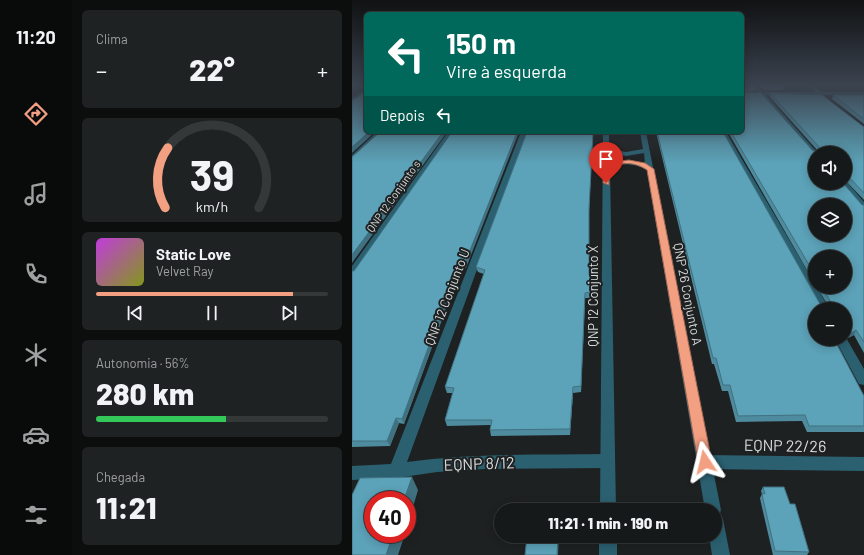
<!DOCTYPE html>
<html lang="pt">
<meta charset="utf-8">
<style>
:root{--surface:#16191a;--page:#1f2223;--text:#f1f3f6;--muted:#9ea0a2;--line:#353839;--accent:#f39f82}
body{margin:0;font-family:Barlow,sans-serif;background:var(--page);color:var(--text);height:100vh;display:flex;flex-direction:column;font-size:15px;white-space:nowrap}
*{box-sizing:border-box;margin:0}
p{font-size:13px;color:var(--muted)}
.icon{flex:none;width:22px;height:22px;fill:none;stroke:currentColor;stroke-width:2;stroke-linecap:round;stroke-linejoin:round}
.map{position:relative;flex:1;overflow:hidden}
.details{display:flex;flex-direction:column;gap:10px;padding:10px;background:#0c0e0e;width:280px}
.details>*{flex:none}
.top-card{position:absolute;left:12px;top:12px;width:380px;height:122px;border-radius:6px;box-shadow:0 2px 10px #0003,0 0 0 1px var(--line);background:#00695c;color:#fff;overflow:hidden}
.controls{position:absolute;left:456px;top:146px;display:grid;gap:8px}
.controls a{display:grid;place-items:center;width:44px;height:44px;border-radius:50%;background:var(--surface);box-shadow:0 2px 10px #0003,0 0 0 1px var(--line);font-size:20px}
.speed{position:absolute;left:12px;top:491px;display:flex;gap:8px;font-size:20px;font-weight:700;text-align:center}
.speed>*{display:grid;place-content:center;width:52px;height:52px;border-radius:50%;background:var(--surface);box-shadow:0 2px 10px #0003,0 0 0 1px var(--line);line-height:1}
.speed .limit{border:6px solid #d22;background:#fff;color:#111}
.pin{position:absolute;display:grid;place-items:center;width:34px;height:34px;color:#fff;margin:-41px -17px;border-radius:50% 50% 50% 0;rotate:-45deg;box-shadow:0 0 4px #0007}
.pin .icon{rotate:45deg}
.me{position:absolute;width:44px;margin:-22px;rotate:350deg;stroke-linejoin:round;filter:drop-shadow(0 0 3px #0008)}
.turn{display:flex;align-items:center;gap:14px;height:84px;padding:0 16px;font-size:18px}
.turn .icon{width:52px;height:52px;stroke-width:2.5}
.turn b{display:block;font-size:28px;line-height:34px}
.then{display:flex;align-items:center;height:38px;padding:0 16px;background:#0003;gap:8px;font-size:15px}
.big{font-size:30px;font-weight:800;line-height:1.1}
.details .tile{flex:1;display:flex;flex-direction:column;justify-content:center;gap:6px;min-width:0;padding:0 14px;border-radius:6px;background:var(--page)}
.details .dial{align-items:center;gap:0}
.dial svg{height:104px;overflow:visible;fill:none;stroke:var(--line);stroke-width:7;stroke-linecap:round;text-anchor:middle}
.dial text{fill:var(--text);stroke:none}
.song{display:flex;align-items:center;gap:12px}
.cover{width:48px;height:48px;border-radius:6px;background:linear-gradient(135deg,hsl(290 70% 55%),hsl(70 70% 35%))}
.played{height:4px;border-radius:2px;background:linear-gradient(90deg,var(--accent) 85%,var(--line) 85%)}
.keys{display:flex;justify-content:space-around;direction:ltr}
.heat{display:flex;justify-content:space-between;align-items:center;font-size:22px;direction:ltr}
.charge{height:6px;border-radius:3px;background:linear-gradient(90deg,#34c759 56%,var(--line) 0)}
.trip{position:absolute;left:142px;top:503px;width:228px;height:40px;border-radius:20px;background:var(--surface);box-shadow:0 2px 10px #0003,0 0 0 1px var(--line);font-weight:800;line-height:40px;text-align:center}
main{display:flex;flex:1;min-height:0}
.dock{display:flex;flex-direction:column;width:72px;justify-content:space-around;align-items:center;background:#090a0a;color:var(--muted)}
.dock .icon{width:28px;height:28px}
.dock .on{color:var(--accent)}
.dock b{font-size:18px;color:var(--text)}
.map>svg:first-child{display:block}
</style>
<main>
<nav class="dock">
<b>11:20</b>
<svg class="icon on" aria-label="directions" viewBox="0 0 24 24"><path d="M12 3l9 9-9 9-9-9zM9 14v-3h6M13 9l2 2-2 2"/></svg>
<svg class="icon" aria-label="music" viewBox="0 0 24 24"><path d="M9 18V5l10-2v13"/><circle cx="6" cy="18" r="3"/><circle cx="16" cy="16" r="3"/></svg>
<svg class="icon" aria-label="phone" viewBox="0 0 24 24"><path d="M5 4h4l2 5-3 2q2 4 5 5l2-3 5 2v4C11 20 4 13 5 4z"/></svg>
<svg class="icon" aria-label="climate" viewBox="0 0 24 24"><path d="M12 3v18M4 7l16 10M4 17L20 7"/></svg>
<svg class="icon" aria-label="car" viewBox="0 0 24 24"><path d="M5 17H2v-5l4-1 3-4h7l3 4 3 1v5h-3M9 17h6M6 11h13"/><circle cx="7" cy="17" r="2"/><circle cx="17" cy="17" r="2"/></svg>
<svg class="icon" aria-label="filters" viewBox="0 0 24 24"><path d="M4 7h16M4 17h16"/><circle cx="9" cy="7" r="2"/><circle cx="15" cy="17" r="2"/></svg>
</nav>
<section class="details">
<div class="tile"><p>Clima</p>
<div class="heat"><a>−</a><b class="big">22°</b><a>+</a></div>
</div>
<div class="tile dial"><svg viewBox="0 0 100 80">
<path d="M14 69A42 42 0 1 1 86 69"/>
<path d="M14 69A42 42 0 0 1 16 23" stroke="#f39f82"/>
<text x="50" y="56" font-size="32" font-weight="700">39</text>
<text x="50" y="72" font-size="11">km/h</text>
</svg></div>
<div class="tile">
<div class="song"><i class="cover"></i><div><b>Static Love</b><p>Velvet Ray</p></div></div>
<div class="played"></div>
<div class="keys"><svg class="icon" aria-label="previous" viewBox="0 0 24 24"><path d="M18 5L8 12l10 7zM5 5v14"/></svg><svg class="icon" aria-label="pause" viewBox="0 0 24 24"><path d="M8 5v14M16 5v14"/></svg><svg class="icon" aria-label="next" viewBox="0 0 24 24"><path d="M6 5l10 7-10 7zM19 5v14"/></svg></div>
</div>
<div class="tile"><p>Autonomia · 56%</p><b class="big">280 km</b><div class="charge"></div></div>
<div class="tile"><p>Chegada</p><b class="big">11:21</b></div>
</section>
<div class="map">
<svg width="512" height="555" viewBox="0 0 512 555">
<rect width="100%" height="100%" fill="#1e2122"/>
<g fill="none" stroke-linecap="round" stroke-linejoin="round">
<g fill="#2b6070" fill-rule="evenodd">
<polygon points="400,85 404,85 411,92 463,92 456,85 461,85 469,92 512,92 512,94 472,95 470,96 467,95 414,95 465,152 466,153 463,153 463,155 461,154 409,95 390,95 390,93 406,92"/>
<polygon points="14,89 14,92 0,102 0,98"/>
<polygon points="25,132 31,132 0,161 0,155"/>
<polygon points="96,132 102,132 3,275 0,276 0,266"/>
<path d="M169 132H175L55 462C121 453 188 455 255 454L260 456 263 461 260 466 255 468 133 469 85 472 44 478 0 480V466L39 464Z"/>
<polygon points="368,132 374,132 463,284 463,287 465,287 477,309 467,309"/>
<polygon points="494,181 512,202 512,209 509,209 487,183 493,183"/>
<polygon points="493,336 512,369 512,385 507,384 483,339 493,339"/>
<polygon points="353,455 512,457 512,471 353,469 348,467 345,462 348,457"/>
</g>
<g fill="#2b6070" fill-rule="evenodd">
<path d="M251 132H257V149L274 152 291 149 288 132H294L369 510 368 513 371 519 378 555H360L357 536H363V510H353L295 170C282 163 270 162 258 169L264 510H248ZM257 153 274 156 292 153 293 164 276 160 258 163Z"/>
<rect x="247" y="536" width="18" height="19"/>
</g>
</g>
<g fill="#4f8b9e">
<polygon points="390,85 404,87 403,91 390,92"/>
<polygon points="406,85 431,85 431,90 412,90"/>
<polygon points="418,93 512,127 512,200 493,180 493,153 463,153 510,205 512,205 512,353 502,335 496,338 493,335 493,309 463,309 485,344 512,396 512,432 455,432 450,421 384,422 376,391 370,391 362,364 360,364 304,132 371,132 468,304 475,304 465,287 493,287 463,257 463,284 376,132 390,132 461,151 465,150 417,96"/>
<polygon points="481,95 512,95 512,124 480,99"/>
<polygon points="100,132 114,268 109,267 52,424 47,423 38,446 0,447 0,271 2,271"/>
<polygon points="241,132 237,213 237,275 240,275 239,298 233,298 229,392 221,393 218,435 139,436 138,430 139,425 95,426 93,420 101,393 95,393 93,387 132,274 126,272 124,267"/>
<polygon points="411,487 457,552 455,555 421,555 409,503 408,498 410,494 409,491"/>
</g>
<g fill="#407181">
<polygon points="17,132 23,132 0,153 0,147"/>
<polygon points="91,132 95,132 0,263 0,255"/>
<polygon points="165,132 167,132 114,268 113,263"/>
<polygon points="108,261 109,267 52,424 50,419"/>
<polygon points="233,293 233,298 229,392 229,386"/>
<polygon points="504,330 502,335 496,338 499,333"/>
<polygon points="221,387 221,393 218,435 218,429"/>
<polygon points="44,418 47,423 38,446 35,441"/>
<polygon points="60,477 66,490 55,527 55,500 52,500"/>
<polygon points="41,534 53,534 46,555 34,555"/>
<polygon points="206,536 207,536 206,555 205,555"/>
</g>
<g fill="#5ca2b8" stroke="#407181" fill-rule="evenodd">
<polygon points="390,85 402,85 404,87 391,88 390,89"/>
<polygon points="410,85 431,85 431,87 412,87"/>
<polygon points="14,91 14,132 17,132 0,147 0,101"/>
<path d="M390 92 409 93 461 151 469 149 418 93 470 95 512 127V193L495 175 493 176V153H463V183H491L510 205H512V342L504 330 499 333 496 329 494 332H493V309H463V339H487L483 341 512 396V426H457L453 415 386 416 378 385H371L364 358H361L305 132H371L468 304H480L470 287H493V257H463V275L379 132H390ZM463 205H493V235H463Z"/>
<polygon points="481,95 512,95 512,119"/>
<polygon points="28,132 91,132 0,255 0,157"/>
<polygon points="100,132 165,132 113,263 108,261 50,419 44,418 35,441 0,441 0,271 2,271"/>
<polygon points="175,132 241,132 237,208 237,275 240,275 239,292 233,293 229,386 221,387 218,429 138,430 140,420 93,420 102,388 93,387 133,270 124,267"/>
<polygon points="60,477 52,500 21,500 21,534 41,534 34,555 0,555 0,495 8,478"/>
<polygon points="411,487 432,487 438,504 443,504 457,552 423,551 411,499 410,493 413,494"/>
<polygon points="175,536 206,536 205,555 173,555"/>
</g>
<linearGradient id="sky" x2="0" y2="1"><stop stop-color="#101213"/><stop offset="0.52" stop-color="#3b434f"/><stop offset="1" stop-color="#3b434f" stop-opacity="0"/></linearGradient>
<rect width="512" height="163" fill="url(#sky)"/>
<path fill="#f39f82" stroke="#9e6754" d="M277 160 293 163 302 169 360 462 358 466 353 468 348 466 346 462 295 170C283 162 270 161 257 169V185L251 183 252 167 261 162Z"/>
<g text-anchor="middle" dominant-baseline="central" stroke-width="4" stroke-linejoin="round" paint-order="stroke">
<g font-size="11" fill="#d9dadb" stroke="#1e2122">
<text transform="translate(41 196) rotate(-55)">QNP 12 Conjunto s</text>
</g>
<g font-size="13" fill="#d9dadb" stroke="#1e2122">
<text transform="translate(336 294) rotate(79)">QNP 26 Conjunto A</text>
<text transform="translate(241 296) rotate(-90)">QNP 12 Conjunto X</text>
<text transform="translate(95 297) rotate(-69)">QNP 12 Conjunto U</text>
</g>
<g font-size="16" fill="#d9dadb" stroke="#1e2122">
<text transform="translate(433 445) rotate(1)">EQNP 22/26</text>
<text transform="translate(127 463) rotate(-2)">EQNP 8/12</text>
</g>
</g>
</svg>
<div class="controls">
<a><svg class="icon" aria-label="sound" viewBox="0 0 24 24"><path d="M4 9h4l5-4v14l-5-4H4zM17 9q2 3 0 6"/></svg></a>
<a><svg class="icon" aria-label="layers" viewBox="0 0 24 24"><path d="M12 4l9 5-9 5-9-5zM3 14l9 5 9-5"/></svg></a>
<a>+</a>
<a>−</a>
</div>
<div class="speed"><div class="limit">40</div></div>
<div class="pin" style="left:254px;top:183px;background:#d93025"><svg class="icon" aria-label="arrive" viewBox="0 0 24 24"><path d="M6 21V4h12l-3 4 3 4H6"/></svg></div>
<svg class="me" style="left:353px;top:462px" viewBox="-20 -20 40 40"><path d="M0-17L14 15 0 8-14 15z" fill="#f39f82" stroke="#fff" stroke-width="4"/></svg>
<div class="trip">11:21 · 1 min · 190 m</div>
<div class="top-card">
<div class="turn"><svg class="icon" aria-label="left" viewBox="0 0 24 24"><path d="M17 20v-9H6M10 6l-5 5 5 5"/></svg><div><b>150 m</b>Vire à esquerda</div></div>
<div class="then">Depois<svg class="icon" aria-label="left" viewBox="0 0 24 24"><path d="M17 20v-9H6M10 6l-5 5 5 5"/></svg></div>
</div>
</div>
</main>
